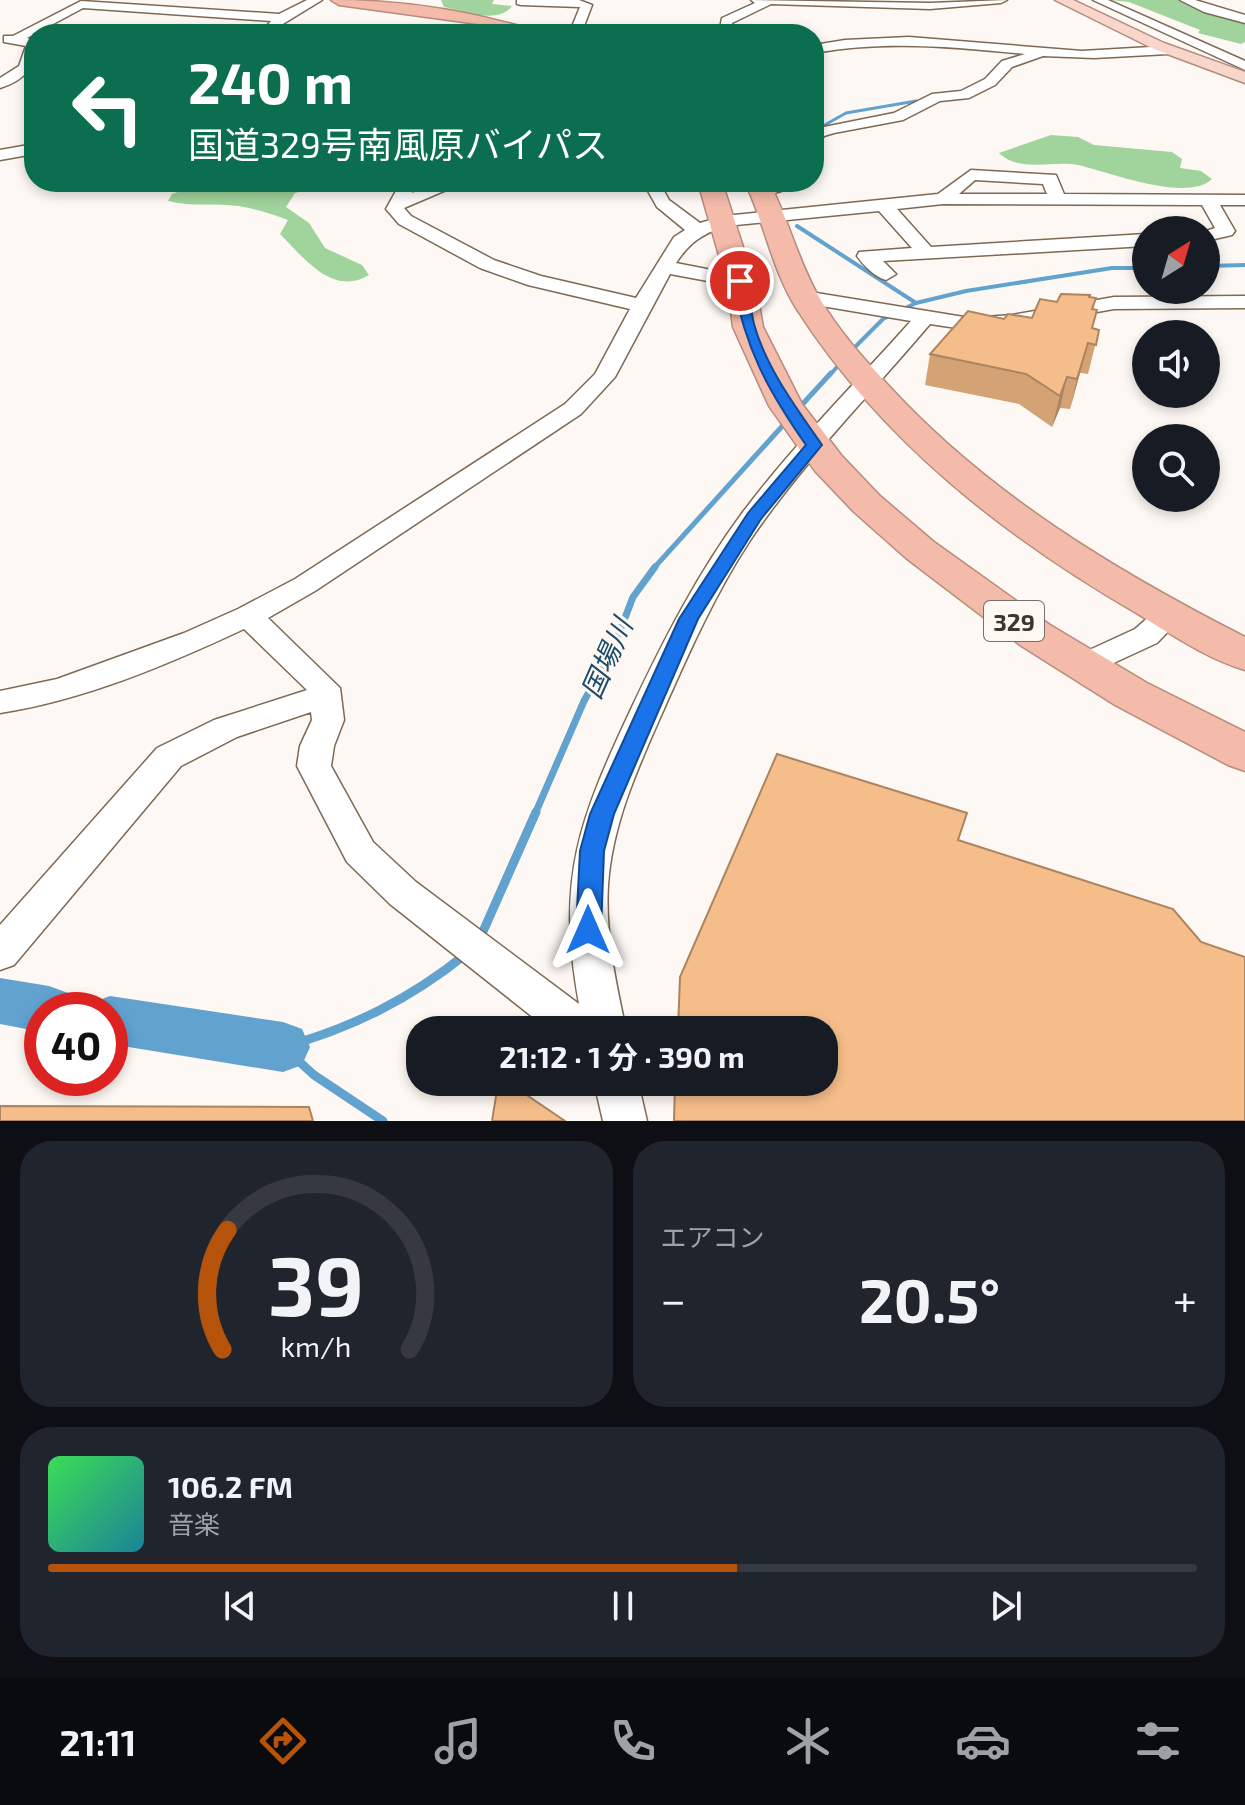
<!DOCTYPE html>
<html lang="ja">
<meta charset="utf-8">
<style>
:root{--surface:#171b24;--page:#20242c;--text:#f1f3f6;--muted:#9ea1a6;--line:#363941;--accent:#b45309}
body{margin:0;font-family:"Exo 2","Noto Sans JP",sans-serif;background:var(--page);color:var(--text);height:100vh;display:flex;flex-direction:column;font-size:30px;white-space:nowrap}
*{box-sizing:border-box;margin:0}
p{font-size:26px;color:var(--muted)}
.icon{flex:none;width:44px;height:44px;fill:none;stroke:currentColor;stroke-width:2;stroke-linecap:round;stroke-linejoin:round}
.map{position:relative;height:1121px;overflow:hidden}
.panel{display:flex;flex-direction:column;gap:20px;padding:20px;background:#0d0f14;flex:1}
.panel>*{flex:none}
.hud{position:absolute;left:24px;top:24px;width:800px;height:168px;border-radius:32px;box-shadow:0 4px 12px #0003;background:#0b6e4f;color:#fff;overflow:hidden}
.needle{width:52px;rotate:37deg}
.controls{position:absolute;left:1132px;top:216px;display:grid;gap:16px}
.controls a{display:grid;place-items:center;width:88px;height:88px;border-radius:50%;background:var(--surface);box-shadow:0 4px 12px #0003;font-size:40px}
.speed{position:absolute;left:24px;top:992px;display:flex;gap:16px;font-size:40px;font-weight:700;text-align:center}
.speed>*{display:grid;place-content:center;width:104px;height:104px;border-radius:50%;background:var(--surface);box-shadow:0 4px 12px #0003;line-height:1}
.speed .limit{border:12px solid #d22;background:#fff;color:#111}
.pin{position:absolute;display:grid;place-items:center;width:68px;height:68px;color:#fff;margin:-34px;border:4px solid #fff;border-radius:50%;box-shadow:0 2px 8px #0007}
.me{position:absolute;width:88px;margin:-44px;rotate:0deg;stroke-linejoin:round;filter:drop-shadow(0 0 6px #0008)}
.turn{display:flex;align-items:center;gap:28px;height:168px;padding:0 32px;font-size:36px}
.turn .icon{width:104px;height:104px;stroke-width:2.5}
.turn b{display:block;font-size:56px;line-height:68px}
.big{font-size:60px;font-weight:700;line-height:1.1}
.panel .tile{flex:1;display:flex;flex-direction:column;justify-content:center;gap:12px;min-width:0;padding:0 28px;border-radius:32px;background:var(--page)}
.panel .dial{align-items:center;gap:0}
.dial svg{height:208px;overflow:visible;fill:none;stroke:var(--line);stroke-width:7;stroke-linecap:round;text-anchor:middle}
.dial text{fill:var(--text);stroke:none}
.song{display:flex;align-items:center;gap:24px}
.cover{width:96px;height:96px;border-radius:12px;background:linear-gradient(135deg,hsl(130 70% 55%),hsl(190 70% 35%))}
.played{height:8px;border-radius:4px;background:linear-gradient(90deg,var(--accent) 60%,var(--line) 60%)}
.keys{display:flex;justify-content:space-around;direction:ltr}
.heat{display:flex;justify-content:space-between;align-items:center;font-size:44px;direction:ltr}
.panel .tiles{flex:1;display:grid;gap:20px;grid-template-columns:1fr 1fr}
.tile:last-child{grid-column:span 2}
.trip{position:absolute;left:406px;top:1016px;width:432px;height:80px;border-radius:32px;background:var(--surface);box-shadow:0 4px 12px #0003;font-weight:700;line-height:80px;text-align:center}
.tab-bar{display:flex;height:128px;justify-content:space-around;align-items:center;background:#090b0e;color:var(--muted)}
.tab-bar .icon{width:56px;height:56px}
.tab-bar .active{color:var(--accent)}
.tab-bar b{font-size:36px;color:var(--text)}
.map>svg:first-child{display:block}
</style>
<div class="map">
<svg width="1245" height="1121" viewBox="0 0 1245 1121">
<rect width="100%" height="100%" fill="#fdf8f3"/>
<g fill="#a0d49c">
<path d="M441 0H494L492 4 512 6C498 25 464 11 444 7Z"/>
<polygon points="1110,0 1178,0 1189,6 1245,21 1245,42 1241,44 1198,33 1200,30 1129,2"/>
<path d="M1051 135 1078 137 1094 145 1172 152 1182 159 1180 168 1201 171 1212 179C1187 203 1109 172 1078 165 1054 160 1019 173 999 153Z"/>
<path d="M205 182H340L295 193 286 207 309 223 325 248 362 265 369 275C333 297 304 258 280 234L288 220C273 214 256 209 239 206 215 203 192 207 168 201L172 194Z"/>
</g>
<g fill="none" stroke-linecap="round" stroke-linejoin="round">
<polyline stroke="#62a2cf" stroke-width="3" points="814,131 846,113 916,101"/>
<g stroke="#62a2cf" stroke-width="4">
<polyline points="797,226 916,303"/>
<polyline points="1206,266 1245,265"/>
<polyline points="850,352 883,319 916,303 966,291 1112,268 1146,268"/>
<polyline points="830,375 843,360"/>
</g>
<g stroke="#62a2cf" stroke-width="5">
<polyline points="799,408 831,373"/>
<polyline points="653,569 786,422"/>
</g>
<polyline stroke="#62a2cf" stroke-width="7" points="535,814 584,701 613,649 633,597 655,567"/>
<g stroke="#62a2cf" stroke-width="9">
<polyline points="481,936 536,812"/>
<path d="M283 1047C352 1028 410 999 466 954"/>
<polyline points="283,1047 314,1075 383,1121"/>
</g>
<g fill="#62a2cf" fill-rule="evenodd">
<polygon points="0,978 49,986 68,993 76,1010 42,1010 42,1032 0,1024"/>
<polygon points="110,996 283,1022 302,1029 310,1047 302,1065 283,1072 110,1044 110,1010 88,1010 91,1003"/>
</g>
<g stroke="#7e6953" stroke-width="3">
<g id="minor">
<path d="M307 0H322L278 27 281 31 278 34H271L266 27 271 21 83 8 27 38 34 40C34 67 28 79 0 88V78L19 66 26 46 4 42V36H13L81 1 279 14Z"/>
<polygon points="517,0 579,0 592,5 581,34 569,34 580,7 521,5 517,4"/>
<polygon points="751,0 930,3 1007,0 1001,3 930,9 771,4 732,23 731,34 719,34 722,18 755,3"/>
<polygon points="1093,0 1108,0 1245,61 1245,70"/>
<polygon points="1180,0 1195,0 1245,15 1245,23 1204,12"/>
<path d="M909 37 1082 51 1168 46 1174 50 1168 54 1094 58 1043 56 1012 67 995 85 969 98 940 101 903 120 834 133 824 136 819 143 814 145V129L894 113 932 94 961 91 985 79 1002 61 1025 54C954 47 885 40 814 53V45L845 40Z"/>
<polygon points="34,144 34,154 0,160 0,150"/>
<path d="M971 170 1056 175 1064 194 1245 195V205H1220L1235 231 1232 235 1206 241V231L1215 228 1202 205 943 204 897 209 931 247 1146 234V246L883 261 896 274 886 280C875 277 863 265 857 256L859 252 912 248 879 211 726 226C702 234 690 242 676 263L747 277 750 281 747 285 740 287 670 274 615 377 581 414 315 591 268 618 340 688 344 720 334 746 331 766 373 842 416 882 579 1004C556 877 579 820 632 707 664 639 698 573 743 512 794 444 855 384 911 321L804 303 794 297 797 293 804 291 970 318 1012 315 1114 297 1245 296V308L1114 309 1012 327 970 330 930 324C870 395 803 462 751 539 714 595 687 657 660 718 636 772 612 826 608 885 605 934 616 983 626 1030H549L390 904 347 862 297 766 300 746 312 720 311 712 237 737 181 766 14 965 0 970V925L157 748 214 720 307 690 244 629C167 665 84 700 0 713V691L57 679 184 633 238 609 295 579 565 404 595 374 630 309 528 285 480 268 399 224 386 209 401 182H417L412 193 442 182H465L404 208 411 216 494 260 541 276 636 298 674 237 685 230 657 207 643 182H659L669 200 700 223 724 216 938 194ZM975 180 1043 184 1047 194H959Z"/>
<path d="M795 182C785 193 764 198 752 188L760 183Z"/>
<polygon points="1169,606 1179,608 1184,615 1157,643 1094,672 1083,675 1072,672 1067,665 1072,658 1135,629 1159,608"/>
<polygon points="594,1082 638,1082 647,1121 603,1121"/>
</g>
</g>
<g stroke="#b58c7e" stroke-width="3">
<polygon id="major" points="1055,0 1073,0 1164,43 1245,72 1245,83 1154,49"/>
</g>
<g stroke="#b58c7e" stroke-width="3">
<g id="highway">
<path d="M331 0C400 0 467 10 533 30L536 34H509L478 24 339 5Z"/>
<polygon points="698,182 722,182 756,287 763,327 802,404 841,455 880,496 934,542 1050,625 1147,683 1245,732 1245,771 1228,765 1115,705 1020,645 906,558 854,512 815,471 769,406 733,327 728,287"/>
<path d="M745 182H769C789 220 798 262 820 299 838 330 864 359 888 385 988 494 1114 570 1245 637V670C1207 659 1171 634 1138 614 1005 537 882 441 798 311 772 271 765 224 745 182Z"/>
</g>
</g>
<use href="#minor" fill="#fff" fill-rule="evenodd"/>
<use href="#major" fill="#f8d6cc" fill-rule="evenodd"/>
<use href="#highway" fill="#f4bbaa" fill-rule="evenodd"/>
</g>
<polygon fill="#d3a376" points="1090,297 1096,298 1093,310 1093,329 1099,330 1088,374 1080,373 1070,409 1060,408 1052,427 1019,404 925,385 930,354 1004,319 1032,318"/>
<g fill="#ac8460">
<polygon points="1088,343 1080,373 1070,409 1077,379"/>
<polygon points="1067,377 1060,408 1052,427 1060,396"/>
</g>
<g fill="#f5bd89" stroke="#ac8460" stroke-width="2">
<polygon points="1061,294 1090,295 1089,297 1096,298 1092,309 1097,310 1092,328 1099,330 1096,345 1088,343 1077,379 1067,377 1060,396 1026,374 930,354 968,311 1004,319 1008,314 1032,318 1040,299 1057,302"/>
<polygon points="777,754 967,813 958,840 1173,909 1201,942 1245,957 1245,1121 674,1121 675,1082 824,1082 824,1030 678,1030 680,977"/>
<polygon points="512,1085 565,1121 492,1121 496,1096"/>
<polygon points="0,1106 309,1107 313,1121 0,1121"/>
</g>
<path fill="#1a73e8" stroke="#114b97" stroke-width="2" d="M740 277 746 281C749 295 751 310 754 324 766 368 797 409 822 445L761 519 698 619 614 814 604 851 601 930 597 937 588 940 579 937 576 930 580 851 590 814 679 619 748 513 806 445C767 389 745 348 733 281Z"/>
<g text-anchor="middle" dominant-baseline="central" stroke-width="6" stroke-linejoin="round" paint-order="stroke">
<rect fill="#fdf8f3" stroke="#787068" stroke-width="2" x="984" y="601" width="60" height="40" rx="6"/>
<g font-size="24" font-weight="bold" fill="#3f362c">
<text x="1014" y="621">329</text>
</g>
<g font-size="28" font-style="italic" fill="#1b4b6b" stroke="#fdf8f3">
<text transform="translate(606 658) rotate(-66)">国場川</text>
</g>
</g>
</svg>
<div class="controls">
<a><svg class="needle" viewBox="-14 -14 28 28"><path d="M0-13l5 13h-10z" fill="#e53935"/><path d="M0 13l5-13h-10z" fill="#9ea1a6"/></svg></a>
<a><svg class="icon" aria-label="sound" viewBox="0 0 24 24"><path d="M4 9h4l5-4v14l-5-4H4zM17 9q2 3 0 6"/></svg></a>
<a><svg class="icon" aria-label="search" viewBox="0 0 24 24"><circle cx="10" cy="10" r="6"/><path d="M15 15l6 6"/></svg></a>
</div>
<div class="speed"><div class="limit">40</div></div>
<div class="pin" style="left:740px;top:281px;background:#d93025"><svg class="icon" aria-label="arrive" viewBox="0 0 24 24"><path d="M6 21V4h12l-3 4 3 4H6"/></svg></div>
<svg class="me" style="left:588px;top:930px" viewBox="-20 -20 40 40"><path d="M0-17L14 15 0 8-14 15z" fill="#1a73e8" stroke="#fff" stroke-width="4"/></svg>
<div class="trip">21:12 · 1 分 · 390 m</div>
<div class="hud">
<div class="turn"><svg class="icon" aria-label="left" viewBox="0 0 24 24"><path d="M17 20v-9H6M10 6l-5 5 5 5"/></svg><div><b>240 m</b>国道329号南風原バイパス</div></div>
</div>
</div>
<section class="panel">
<div class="tiles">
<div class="tile dial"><svg viewBox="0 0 100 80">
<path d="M14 69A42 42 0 1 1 86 69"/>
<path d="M14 69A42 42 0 0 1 16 23" stroke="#b45309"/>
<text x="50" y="56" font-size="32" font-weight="700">39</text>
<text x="50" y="72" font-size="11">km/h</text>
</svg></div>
<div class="tile"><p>エアコン</p>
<div class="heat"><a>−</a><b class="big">20.5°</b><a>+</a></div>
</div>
<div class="tile">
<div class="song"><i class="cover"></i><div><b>106.2 FM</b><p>音楽</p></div></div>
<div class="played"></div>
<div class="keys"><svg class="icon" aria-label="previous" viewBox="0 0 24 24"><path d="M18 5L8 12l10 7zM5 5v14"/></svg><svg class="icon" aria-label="pause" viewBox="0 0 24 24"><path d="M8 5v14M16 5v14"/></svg><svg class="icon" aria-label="next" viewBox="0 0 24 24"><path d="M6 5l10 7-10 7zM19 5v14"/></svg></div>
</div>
</div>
</section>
<nav class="tab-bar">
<b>21:11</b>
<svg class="icon active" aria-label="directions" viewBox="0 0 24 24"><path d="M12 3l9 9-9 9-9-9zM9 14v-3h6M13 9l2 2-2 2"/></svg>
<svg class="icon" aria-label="music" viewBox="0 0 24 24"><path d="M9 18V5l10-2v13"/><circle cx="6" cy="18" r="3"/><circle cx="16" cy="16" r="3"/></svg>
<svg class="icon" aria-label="phone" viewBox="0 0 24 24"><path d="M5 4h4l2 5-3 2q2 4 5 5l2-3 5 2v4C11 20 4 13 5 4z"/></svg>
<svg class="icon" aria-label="climate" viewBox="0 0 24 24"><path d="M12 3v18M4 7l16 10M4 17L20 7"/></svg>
<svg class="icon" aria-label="car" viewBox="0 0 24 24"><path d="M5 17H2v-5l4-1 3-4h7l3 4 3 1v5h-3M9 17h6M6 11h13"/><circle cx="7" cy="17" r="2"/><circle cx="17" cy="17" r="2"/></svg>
<svg class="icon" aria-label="filters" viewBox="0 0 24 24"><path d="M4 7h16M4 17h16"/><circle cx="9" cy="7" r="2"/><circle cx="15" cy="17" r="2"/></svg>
</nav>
